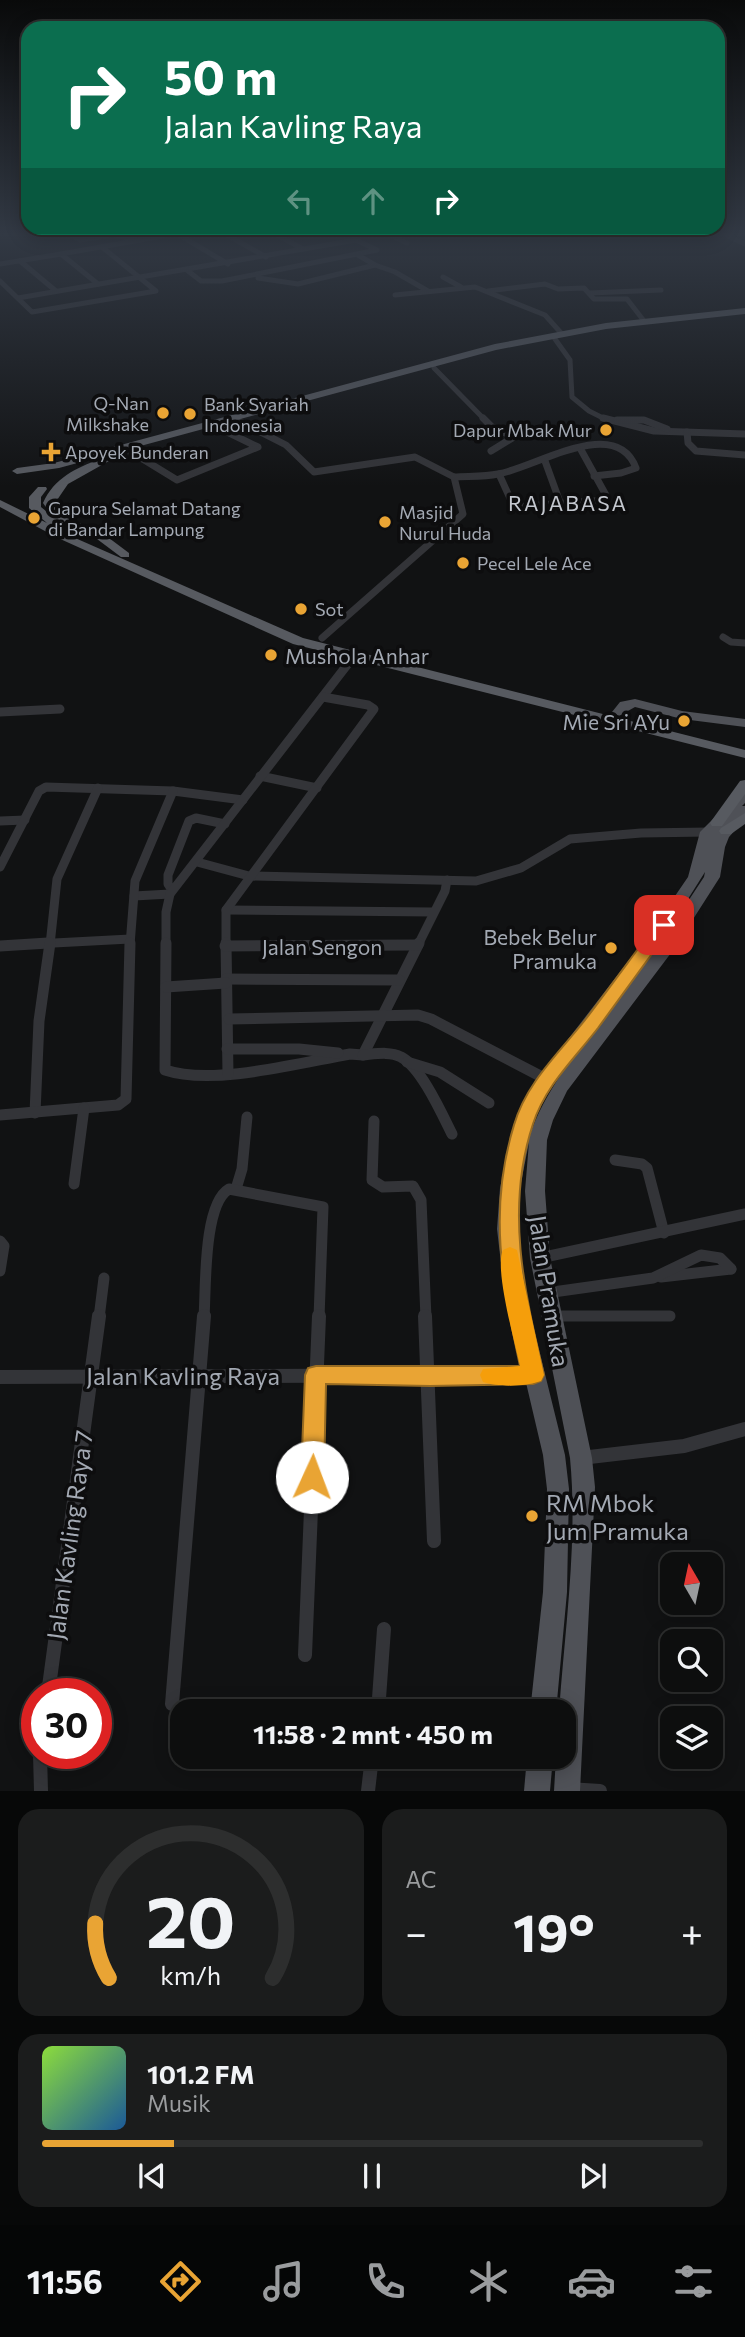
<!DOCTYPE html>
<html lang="id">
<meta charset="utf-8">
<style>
:root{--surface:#0d0e0e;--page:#1b1c1c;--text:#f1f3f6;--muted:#9a9c9e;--line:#2d2e2e;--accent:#e9a434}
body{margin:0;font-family:Commissioner,sans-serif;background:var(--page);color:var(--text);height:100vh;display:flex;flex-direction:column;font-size:26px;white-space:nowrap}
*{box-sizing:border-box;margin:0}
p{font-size:23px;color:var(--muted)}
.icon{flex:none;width:38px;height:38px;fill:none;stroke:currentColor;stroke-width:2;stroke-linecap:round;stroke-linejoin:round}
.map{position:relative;height:1791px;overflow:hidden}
.drawer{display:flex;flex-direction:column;gap:18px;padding:18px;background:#070808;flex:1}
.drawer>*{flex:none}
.banner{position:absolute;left:21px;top:21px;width:704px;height:214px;border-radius:21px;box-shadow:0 4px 18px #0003,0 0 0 2px var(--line);background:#0b6e4f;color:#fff;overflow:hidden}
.needle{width:46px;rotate:351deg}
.buttons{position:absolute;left:660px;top:1552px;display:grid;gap:14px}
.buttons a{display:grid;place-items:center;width:63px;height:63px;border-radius:14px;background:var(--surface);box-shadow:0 4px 18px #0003,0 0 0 2px var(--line);font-size:35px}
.speed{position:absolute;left:21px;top:1678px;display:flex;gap:14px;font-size:35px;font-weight:700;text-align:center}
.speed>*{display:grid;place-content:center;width:91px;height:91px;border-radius:50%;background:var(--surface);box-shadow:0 4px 18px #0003,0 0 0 2px var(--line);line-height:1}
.speed .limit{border:10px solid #d22;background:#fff;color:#111}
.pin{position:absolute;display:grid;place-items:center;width:60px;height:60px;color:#fff;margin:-30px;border-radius:14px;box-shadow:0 4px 10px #0006}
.me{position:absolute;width:77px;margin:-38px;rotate:2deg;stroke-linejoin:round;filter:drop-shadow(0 0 5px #0008)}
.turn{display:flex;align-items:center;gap:24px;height:147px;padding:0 28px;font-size:32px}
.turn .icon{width:91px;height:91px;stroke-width:2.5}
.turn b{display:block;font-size:49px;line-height:60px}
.lanes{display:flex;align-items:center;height:66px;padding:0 28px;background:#0003;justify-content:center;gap:35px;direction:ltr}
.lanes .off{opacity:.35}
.big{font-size:52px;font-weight:700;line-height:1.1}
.drawer .card{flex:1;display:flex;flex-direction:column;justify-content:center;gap:10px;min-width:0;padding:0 24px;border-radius:21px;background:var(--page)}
.drawer .dial{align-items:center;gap:0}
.dial svg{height:182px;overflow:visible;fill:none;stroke:var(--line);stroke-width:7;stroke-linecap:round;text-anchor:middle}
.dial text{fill:var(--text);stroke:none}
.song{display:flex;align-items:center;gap:21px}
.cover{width:84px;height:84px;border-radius:10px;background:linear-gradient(135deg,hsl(90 70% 55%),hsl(210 70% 35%))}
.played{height:7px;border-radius:4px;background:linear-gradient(90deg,var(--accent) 20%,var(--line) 20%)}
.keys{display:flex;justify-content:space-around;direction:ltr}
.heat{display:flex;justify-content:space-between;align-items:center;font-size:38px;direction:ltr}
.drawer .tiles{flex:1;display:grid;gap:18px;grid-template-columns:1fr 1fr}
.card:last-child{grid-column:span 2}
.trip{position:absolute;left:170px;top:1699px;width:406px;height:70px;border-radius:21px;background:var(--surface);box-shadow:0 4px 18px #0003,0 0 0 2px var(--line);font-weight:700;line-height:70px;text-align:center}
.tabs{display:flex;height:112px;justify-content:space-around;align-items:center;background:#050606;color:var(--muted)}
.tabs .icon{width:49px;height:49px}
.tabs .current{color:var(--accent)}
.tabs b{font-size:32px;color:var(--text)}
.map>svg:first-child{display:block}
</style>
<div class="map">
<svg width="745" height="1791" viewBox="0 0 745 1791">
<rect width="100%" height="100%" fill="#111213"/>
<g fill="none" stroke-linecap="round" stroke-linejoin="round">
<g stroke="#333438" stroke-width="5">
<polyline points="73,236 80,240 107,236"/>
<polyline points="118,236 135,239"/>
<polyline points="181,236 228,264"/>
<polyline points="229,236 266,257"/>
<polyline points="279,236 303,249"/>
<polyline points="392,236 407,243"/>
<polyline points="728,236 745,244"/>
<polyline points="61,254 163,236"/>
<polyline points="20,261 56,291"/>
<polyline points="0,264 61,254 98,284"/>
<polyline points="375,265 395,272 428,291"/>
<polyline points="443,277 461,287"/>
<polyline points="258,278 298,284 375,265 358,255"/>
<polyline points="0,281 32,312 156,291 102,247"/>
<polyline points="488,291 545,284 558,289 584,288 594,299 627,299 644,321"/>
<polyline points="590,293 661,290"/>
<polyline points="395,295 475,287 545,315 562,334"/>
<polyline points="18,298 356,240 377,250 222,281 201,281 188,271"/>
<polyline points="555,339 570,360 572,397 589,411 607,420"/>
<polyline points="434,368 485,420"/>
</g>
<g stroke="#333438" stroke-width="7">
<polyline points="483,418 492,427 514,437 491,451"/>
<polyline points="603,418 654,431 745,434"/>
<polyline points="237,420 286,445 314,472 415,457 454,477 463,514 322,638"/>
<polyline points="617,420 644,420 667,429"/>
<polyline points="687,432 688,443 696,451 745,455"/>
<polyline points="128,450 177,480 258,447 215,426"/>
<polyline points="545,461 561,505"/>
<polyline points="499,474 514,507 605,500 607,497 580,448"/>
<path d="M454 477C468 476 484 477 498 474 535 468 616 414 636 468L621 473 594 476"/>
<polyline points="723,637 731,642 745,643"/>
</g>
<g stroke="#333438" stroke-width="9">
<polyline points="0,712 60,709"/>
<polyline points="260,776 317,788"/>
<polyline points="0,821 25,820"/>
<polyline points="197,862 249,876 476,881 521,868 570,839 641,833 708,832"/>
<polyline points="0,867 39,791 46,787 173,791 243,800"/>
<polyline points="172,890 168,884 168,875 189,821 196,818 225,824"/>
<polyline points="134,896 170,894"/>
<polyline points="226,910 432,912"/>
<polyline points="16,945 130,939"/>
<polyline points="50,945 57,879 98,788"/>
<polyline points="130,945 135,881 173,791"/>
<polyline points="166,945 166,912 170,894 354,656"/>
<polyline points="226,945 226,910 374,709 368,705 323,697"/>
<polyline points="391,945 418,945"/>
<polyline points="418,945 445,891 447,880"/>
</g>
<g stroke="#333438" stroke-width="11">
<path d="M166 943 165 1070C213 1086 299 1063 350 1054L363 1055 419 943"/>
<polyline points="226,943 228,1074"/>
<polyline points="0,946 48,943"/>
<polyline points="225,946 418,945"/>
<polyline points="226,979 399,980"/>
<polyline points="166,987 226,983"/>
<polyline points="229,1019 418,1015 431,1019 546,1079"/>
<polyline points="227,1049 299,1049 338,1053"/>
<path d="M363 1055C375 1054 390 1051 401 1057 421 1067 442 1114 452 1134"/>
<polyline points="407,1062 440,1072 489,1103"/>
<polyline points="35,1113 39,1021 50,943"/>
<polyline points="0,1115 118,1105 126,1099 130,943"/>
<polyline points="374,1121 372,1180 383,1187 413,1186 421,1200 426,1318"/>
<polyline points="615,1160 642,1164 647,1168 664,1233"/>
<polyline points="74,1184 84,1108"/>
<polyline points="236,1189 242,1169 247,1117"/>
<polyline points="0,1241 4,1246 0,1271"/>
<polyline points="540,1258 745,1214"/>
<polyline points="661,1277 731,1269"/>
<polyline points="546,1293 653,1278 701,1255 720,1258 731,1269"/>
<polyline points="551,1316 670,1316"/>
<polyline points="99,1318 104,1278"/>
<path d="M204 1318C206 1289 203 1204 229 1189L323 1207 319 1318"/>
</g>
<g stroke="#333438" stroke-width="14">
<polyline points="425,1316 434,1541"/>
<polyline points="0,1377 533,1375"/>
<polyline points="581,1458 684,1446 745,1429"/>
<polyline points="305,1655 319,1316"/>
<polyline points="48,1694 99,1316"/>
<polyline points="172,1704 204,1316"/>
<polyline points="378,1712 384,1629"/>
<polyline points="40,1754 41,1791"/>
<polyline points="568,1789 600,1791"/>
<polyline points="368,1791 372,1757"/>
</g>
<g fill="#4f5157" fill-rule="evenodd">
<polygon points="635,699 682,711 745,719 745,727 682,719 635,707 619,716 612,712 620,702"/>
<path d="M745 791V803L742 806H745V819L729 837 725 847 720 877 674 949 567 1091 553 1120 547 1140 545 1191 550 1258 592 1458 595 1487 580 1791H554L556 1757H564V1712H559C565 1628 578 1541 570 1458L530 1258 525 1191 529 1142 520 1188 517 1229 524 1289 565 1455 569 1489 567 1592 556 1712H530L543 1592 547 1489 543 1455 504 1289 497 1229 500 1188 514 1123 532 1086 647 937 688 877 700 832 740 792ZM705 872 704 877C677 919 648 959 618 999 585 1043 546 1085 529 1138L532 1123 546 1094 659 945Z"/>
<polygon points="527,1757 553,1757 550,1791 524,1791"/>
</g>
<g fill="#575a60" fill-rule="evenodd">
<polygon points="745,308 745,314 606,329 496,350 59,468 17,474 12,471 17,468 54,463 495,344 606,323"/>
<path d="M100 459 109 461 68 484 55 503 68 518 105 535 129 553V557H121L97 539 57 520 56 524 50 525 66 534 303 638 745 750V758L293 644 58 538 0 507V500L47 523 29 508V497L38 487H46L47 489 41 497V507L52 516 43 503C54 478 76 468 100 459Z"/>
<polygon points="745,780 745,794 722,826 712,826 710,823 712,820 740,781"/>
<polygon points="745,813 745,824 731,834 721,834 719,831 721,828"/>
</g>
</g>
<linearGradient id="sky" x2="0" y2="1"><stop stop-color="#090a0a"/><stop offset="0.48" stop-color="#323944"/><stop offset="1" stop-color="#323944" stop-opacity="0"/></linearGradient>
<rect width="745" height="487" fill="url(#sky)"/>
<path fill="#e9a434" stroke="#976b22" stroke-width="2" d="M664 920 672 925 670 929C646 962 622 995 598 1028 575 1058 545 1086 533 1124 505 1208 524 1291 544 1375L541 1381 533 1384 430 1386 326 1384 324 1477 320 1484 312 1487 304 1484 301 1477 305 1375 308 1368 316 1366H520C502 1282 488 1209 514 1125 526 1083 559 1053 585 1020 610 987 634 954 658 922Z"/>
<path fill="#f59e0b" d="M510 1247 517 1250 544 1375 541 1381C525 1387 498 1387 483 1382L480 1375 483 1369 520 1366C515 1343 494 1268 503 1250Z"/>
<g fill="#e9a434" stroke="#0d0d0e" stroke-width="2.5">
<circle cx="163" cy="413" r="7"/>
<circle cx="190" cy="414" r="7"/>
<circle cx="606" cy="430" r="7"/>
<path d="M47.5 441.5h7v7h7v7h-7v7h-7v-7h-7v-7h7z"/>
<circle cx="34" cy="518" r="7"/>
<circle cx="385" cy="522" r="7"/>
<circle cx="463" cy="563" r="7"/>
<circle cx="301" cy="609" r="7"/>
<circle cx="271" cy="655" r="7"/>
<circle cx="684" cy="721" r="7"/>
<circle cx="611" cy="948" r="7"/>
<circle cx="532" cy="1516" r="7"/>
</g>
<g text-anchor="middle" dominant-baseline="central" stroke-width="7" stroke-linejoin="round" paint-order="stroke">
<g font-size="18" fill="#a3a9b3" stroke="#0d0d0e" text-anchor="start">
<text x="149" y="403" text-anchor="end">Q-Nan<tspan x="149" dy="21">Milkshake</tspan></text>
<text x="204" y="404">Bank Syariah<tspan x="204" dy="21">Indonesia</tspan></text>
<text x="592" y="430" text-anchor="end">Dapur Mbak Mur</text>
<text x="65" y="452">Apoyek Bunderan</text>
<text x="48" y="508">Gapura Selamat Datang<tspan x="48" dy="21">di Bandar Lampung</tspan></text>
<text x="399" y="512">Masjid<tspan x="399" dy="21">Nurul Huda</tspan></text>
<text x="477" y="563">Pecel Lele Ace</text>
<text x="315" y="609">Sot</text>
</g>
<g font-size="21" letter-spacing="2" fill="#c4c8cf" stroke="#0d0d0e">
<text x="568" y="502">RAJABASA</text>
</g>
<g font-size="21" fill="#a3a9b3" stroke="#0d0d0e" text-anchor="end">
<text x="285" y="655" text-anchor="start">Mushola Anhar</text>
<text x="670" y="721">Mie Sri AYu</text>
<text x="597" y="936">Bebek Belur<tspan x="597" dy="24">Pramuka</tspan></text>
</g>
<g font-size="21" fill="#a3a9b3" stroke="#0d0d0e">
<text x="322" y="946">Jalan Sengon</text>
</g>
<g font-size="24" fill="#a3a9b3" stroke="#0d0d0e">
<text transform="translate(550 1291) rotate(81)">Jalan Pramuka</text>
<text x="183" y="1375">Jalan Kavling Raya</text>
<text transform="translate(69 1535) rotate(-82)">Jalan Kavling Raya 7</text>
</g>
<g font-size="24" fill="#a3a9b3" stroke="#0d0d0e" text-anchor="start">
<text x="546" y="1502">RM Mbok<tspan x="546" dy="28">Jum Pramuka</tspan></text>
</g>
</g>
</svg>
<div class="buttons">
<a><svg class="needle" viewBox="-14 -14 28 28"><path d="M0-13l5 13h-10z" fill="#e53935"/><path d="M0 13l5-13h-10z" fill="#9a9c9e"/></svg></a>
<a><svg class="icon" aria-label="search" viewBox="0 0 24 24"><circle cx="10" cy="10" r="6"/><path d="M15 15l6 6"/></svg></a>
<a><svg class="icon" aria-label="layers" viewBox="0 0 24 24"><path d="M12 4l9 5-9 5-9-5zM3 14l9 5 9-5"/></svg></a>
</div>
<div class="speed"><div class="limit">30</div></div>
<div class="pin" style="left:664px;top:925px;background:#d93025"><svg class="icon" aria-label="arrive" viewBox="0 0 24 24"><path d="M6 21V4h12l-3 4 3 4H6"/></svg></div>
<svg class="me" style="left:312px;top:1477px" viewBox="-20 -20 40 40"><circle r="19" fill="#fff"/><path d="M0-13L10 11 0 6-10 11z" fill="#e9a434"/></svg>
<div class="trip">11:58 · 2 mnt · 450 m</div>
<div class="banner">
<div class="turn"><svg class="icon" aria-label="right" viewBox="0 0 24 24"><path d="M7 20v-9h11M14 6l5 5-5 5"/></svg><div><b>50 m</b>Jalan Kavling Raya</div></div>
<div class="lanes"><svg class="icon off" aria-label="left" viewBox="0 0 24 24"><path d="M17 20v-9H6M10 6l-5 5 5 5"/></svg><svg class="icon off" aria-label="ahead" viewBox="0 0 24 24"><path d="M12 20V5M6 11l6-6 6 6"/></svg><svg class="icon" aria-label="right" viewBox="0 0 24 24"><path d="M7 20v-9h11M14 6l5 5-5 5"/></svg></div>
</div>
</div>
<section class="drawer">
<div class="tiles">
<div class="card dial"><svg viewBox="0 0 100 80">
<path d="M14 69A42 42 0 1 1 86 69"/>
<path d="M14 69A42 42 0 0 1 8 45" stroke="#e9a434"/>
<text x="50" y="56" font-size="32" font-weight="700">20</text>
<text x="50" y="72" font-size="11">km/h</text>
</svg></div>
<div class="card"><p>AC</p>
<div class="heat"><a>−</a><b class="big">19°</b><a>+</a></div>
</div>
<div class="card">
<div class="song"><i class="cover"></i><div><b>101.2 FM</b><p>Musik</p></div></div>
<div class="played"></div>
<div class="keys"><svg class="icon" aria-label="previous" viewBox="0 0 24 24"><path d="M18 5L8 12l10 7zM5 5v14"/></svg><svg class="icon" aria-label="pause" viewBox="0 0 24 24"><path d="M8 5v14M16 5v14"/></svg><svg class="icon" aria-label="next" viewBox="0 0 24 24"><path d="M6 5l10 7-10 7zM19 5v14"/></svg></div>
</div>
</div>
</section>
<nav class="tabs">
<b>11:56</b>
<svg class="icon current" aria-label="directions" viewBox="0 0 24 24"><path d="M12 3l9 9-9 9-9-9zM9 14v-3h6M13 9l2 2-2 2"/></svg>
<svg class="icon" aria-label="music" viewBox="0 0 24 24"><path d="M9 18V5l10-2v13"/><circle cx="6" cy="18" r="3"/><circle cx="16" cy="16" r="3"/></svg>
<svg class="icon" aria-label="phone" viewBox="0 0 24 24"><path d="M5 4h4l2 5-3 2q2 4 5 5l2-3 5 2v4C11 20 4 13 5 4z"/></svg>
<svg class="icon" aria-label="climate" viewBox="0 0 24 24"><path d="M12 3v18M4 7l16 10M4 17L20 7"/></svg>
<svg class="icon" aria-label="car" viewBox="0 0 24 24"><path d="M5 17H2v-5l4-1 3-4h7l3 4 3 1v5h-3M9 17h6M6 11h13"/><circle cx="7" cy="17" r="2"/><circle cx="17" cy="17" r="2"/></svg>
<svg class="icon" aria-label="filters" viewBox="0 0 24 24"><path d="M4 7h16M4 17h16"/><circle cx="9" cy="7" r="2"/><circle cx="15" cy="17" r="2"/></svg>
</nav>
